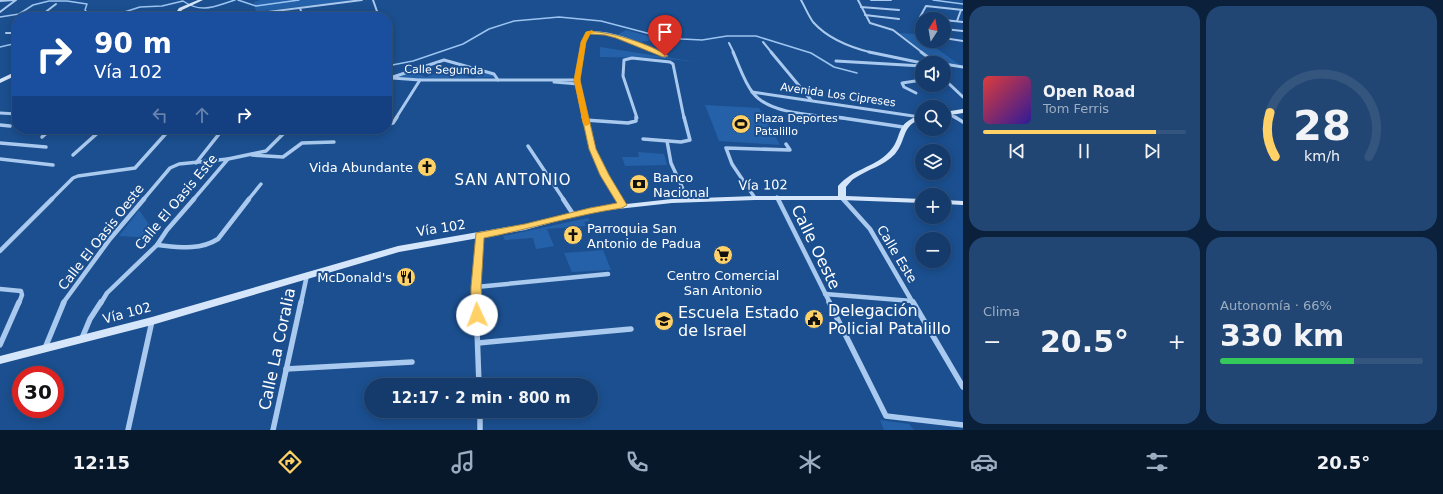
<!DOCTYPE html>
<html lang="es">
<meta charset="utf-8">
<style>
:root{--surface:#143b6b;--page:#214673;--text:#f1f3f6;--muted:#9dadc1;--line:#33557e;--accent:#ffd166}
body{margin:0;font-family:"DejaVu Sans",sans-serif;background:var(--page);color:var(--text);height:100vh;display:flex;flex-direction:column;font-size:15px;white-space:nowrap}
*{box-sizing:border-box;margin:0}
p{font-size:13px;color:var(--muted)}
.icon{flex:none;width:22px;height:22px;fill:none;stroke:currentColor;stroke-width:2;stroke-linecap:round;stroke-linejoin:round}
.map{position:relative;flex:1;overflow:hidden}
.panel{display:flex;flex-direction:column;gap:6px;padding:6px;background:#0b203b;width:480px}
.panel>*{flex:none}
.hud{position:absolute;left:12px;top:12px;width:380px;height:122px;border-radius:16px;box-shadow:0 2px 10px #0003,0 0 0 1px var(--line);background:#1a4fa0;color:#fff;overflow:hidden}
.needle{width:26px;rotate:11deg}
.tools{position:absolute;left:915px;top:12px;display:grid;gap:8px}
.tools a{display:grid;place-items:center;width:36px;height:36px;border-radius:50%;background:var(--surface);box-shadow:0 2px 10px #0003,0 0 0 1px var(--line);font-size:20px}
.speed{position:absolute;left:12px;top:366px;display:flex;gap:8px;font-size:20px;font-weight:700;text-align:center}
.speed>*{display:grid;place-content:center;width:52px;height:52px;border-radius:50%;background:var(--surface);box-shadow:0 2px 10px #0003,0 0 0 1px var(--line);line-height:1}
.speed .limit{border:6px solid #d22;background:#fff;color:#111}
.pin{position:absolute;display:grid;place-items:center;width:34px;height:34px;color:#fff;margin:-41px -17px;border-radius:50% 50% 50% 0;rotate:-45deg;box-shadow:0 0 4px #0007}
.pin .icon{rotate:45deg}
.me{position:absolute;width:44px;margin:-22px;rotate:358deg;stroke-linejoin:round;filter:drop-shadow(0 0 3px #0008)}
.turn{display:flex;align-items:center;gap:14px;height:84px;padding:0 16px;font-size:18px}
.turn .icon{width:52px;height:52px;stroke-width:2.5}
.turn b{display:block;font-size:28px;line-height:34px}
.lanes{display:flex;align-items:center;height:38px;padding:0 16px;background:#0003;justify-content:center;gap:20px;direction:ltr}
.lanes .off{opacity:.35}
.big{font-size:30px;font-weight:800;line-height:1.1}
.panel .widget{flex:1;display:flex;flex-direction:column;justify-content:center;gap:6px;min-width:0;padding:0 14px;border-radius:16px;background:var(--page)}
.panel .dial{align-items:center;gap:0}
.dial svg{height:104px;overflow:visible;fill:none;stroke:var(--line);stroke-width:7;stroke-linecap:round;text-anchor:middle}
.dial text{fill:var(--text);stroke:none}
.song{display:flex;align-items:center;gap:12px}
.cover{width:48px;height:48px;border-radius:6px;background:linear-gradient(135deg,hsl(0 70% 55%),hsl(250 70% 35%))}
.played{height:4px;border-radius:2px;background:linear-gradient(90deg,var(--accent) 85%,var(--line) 85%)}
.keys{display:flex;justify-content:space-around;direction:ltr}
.heat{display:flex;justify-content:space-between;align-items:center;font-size:22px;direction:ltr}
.charge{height:6px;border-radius:3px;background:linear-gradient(90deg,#34c759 66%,var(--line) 0)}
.panel .tiles{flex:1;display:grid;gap:6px;grid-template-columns:repeat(2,1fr)}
.trip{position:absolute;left:364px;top:378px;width:234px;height:40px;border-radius:20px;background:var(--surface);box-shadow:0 2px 10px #0003,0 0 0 1px var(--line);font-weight:800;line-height:40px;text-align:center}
.tab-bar{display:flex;height:64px;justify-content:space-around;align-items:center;background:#08182b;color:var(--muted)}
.tab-bar .icon{width:28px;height:28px}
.tab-bar .on{color:var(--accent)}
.tab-bar b{font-size:18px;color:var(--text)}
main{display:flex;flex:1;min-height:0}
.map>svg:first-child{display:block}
</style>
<main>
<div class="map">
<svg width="963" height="430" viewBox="0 0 963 430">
<rect width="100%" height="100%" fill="#1b4f8f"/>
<g fill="#2461a8">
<polygon points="261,0 356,0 256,12 254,2"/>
<polygon points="626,30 660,39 640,42 661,50 656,51 617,35"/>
<polygon points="899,33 915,34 922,41 926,41 960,65 937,62"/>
<polygon points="600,47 697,62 660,58 600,57"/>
<polygon points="445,70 473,78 484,72 493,75 495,77 423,79 396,77 413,71 426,77"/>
<polygon points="705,105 759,108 780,145 719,141"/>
<polygon points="638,152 664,154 667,165 625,166 622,157 639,157"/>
<polygon points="139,210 156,235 153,238 119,236"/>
<polygon points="588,218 590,221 584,222 586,226 547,229 554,246 536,249 533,238 505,240 503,236"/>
<polygon points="603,250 611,270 572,272 564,253"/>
<polygon points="880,420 909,424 914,430 884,430"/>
</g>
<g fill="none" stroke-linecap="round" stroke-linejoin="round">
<g stroke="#9cc4f0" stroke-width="1.5">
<polyline points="238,0 256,6 299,0"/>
<polyline points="933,0 963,4"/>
<path d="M0 17 19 14 33 5 49 1H67L87 4 85 10 89 14 112 16 140 7 162 6 183 1C202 14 215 6 235 0"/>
<polyline points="0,47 17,43"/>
<polyline points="387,66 413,61 463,44 489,29 514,21 559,17 601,21 662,37 682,39 702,40 727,36 756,36 811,53 834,67 857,73"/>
</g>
<g stroke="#a9c9ee" stroke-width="2">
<polyline points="373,0 379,17"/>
<path d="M801 0C805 7 808 15 813 22 828 39 852 48 873 53"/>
<polyline points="858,0 870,23 893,30 923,53"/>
<polyline points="871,0 891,0"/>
<polyline points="0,1 14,0"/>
<polyline points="861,7 899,10"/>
<polyline points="300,8 303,17"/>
<polyline points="0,12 16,0"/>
<polyline points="865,15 899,19"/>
<polyline points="39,17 56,4"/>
<polyline points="228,17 362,0"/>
<polyline points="920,17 938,19"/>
<polyline points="944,20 963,22"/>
<polyline points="957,21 961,10"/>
<polyline points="922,22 920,17 926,6 963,10"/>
<polyline points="944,29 963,31"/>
<polyline points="6,33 17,33"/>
<polyline points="944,38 963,41"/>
<polyline points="387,41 387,43"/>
<polyline points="763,42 772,53"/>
<polyline points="729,43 734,53"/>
<path d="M581 53 588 32C614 31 636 42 658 53"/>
</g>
<g stroke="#a9c9ee" stroke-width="3">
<polyline points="581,52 578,74 584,118"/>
<polyline points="656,52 665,56"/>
<path d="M733 52C739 65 744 82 753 93 770 115 817 115 843 118"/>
<polyline points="771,52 811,100"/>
<polyline points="869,52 922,63"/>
<polyline points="921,52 936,63"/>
<polyline points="836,61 922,66"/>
<polyline points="944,64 963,67"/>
<polyline points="392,78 420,80 498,80"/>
<polyline points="944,79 963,97"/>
<polyline points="387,82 390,78 444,60 494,74 498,80 577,80"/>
<polyline points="554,82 578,84"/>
<polyline points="752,92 920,117"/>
<polyline points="916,93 904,87 902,83 922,80"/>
<polyline points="0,113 17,114"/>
<polyline points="947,113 956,118"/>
<polyline points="396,118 420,80"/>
<polyline points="637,118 623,76 624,60 632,58 670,62 673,64 684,118"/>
</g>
<g stroke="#a9c9ee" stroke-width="3.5">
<polyline points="583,117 595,155 619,200"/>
<polyline points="836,117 903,127"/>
<polyline points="955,117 963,122"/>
<polyline points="585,120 628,123 636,121 636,117"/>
<polyline points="387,124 393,123 397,117"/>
<polyline points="0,125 10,126"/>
<polyline points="42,137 51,129"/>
<polyline points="643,139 681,142 690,140 684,117"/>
<polyline points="667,141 671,163 688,200"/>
<polyline points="0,143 46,147"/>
<polyline points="528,146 564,200"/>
<polyline points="73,155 102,129"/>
<polyline points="252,155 283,157 302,143 334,142"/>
<polyline points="0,159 53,165"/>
<polyline points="228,159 266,151 288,129"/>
<polyline points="196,163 223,129"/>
<polyline points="777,197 779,200"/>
<polyline points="755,198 732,164 726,148 790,150 786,144"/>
<polyline points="842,198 844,200"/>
<polyline points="51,200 73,178 78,176 135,168 170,129"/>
<polyline points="143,200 170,168 179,164 228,159 193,200"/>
<polyline points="248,200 261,184"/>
</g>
<g stroke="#a9c9ee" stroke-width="4.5">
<polyline points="563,199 573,214"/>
<polyline points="619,199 622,205"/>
<polyline points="778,199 830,303"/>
<polyline points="843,199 870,229 913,303"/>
<path d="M157 245C178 247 199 251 218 239L249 199"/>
<polyline points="0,251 52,199"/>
<polyline points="476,287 608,274"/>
<polyline points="0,289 21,291 22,295 19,303"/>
<polyline points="825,294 912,301"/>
<polyline points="63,303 110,239 144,199"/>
<polyline points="101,303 107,293 157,245 167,230 194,199"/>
<polyline points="301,303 307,275"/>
<polyline points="476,303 479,235"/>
</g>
<g stroke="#a9c9ee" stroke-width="5.5">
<polyline points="476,302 479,385"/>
<polyline points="829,302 886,416 963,425"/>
<polyline points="913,302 963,387"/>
<polyline points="82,338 90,319 101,302"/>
<polyline points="478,343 631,329"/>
<polyline points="0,345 19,302"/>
<polyline points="45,348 64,302"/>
<polyline points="286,369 412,362"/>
<polyline points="480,411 480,430"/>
<polyline points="128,430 152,321"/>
<polyline points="273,430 301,302"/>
</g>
<g fill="#d6e6fa" fill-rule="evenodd">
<polygon points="198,0 203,0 182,10 177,17 173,17 179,8"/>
<polygon points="17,71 17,75 0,83 0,79"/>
<polygon points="963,109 963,113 944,116 944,112"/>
<path d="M922 115V119C901 125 907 140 895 154 884 166 868 169 855 178 851 180 849 184 846 187V196L922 199V203L842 200H755L672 203 590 212 525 230 399 252 152 325 0 364V356L152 317 398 246 525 224 590 208 672 199 755 196H838V186C853 169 872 168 887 154 905 138 892 123 922 115Z"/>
<polygon points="944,200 963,201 963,205 944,204"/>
</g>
</g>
<path fill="#ffd166" stroke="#a68842" d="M586 32C605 29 653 45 668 56L663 57 616 38 605 35 590 34 586 42 580 80 596 149 609 175 627 205 622 208C575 215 530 229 484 238L481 287 483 315 477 319 473 318 471 315V287L476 233 525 224 590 208 617 203 600 175 589 149 574 80 581 42Z"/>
<polygon fill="#f59e0b" points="592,30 594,32 590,34 586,42 580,80 590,124 586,126 583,124 574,80 581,42 586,32"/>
<defs>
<g id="stadium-disc" transform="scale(1)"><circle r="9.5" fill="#ffd166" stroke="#1b4f8f"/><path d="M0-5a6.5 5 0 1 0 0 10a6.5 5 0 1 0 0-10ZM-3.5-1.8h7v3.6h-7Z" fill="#111"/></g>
<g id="church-disc" transform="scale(1)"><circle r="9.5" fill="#ffd166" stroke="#1b4f8f"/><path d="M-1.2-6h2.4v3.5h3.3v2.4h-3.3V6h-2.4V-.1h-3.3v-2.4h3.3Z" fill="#111"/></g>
<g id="bank-disc" transform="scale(1)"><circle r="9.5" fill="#ffd166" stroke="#1b4f8f"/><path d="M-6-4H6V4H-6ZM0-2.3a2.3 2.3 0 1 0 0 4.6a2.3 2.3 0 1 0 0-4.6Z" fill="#111"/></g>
<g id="supermarket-disc" transform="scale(1)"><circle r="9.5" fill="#ffd166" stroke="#1b4f8f"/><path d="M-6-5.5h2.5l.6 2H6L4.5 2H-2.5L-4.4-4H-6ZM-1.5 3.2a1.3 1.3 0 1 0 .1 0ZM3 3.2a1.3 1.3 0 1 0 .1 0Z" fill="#111"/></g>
<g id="restaurant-disc" transform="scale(1)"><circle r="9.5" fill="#ffd166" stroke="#1b4f8f"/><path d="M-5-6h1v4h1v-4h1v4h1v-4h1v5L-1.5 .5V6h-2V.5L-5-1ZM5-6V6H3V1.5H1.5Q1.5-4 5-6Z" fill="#111"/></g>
<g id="civic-disc" transform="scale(1)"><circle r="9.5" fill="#ffd166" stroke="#1b4f8f"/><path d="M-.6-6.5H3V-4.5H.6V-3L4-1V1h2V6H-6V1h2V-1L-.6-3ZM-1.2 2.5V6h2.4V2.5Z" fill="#111"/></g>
<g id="school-disc" transform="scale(1)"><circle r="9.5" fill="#ffd166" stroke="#1b4f8f"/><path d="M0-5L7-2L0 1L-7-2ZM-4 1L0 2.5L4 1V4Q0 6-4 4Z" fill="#111"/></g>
</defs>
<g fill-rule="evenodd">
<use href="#stadium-disc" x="741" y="124"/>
<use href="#church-disc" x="427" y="167"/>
<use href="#bank-disc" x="639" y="184"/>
<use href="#church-disc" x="573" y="235"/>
<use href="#supermarket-disc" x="723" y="255"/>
<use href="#restaurant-disc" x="406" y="277"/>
<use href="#civic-disc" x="814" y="319"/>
<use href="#school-disc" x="664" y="321"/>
</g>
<g text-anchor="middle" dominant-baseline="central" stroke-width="4" stroke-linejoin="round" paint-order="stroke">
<g font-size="11" fill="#fff" stroke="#1b4f8f">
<text transform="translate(444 70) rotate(1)">Calle Segunda</text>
<text transform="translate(838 95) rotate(8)">Avenida Los Cipreses</text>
</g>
<g font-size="11" fill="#fff" stroke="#1b4f8f" text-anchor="start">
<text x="755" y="118">Plaza Deportes<tspan x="755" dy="13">Patalillo</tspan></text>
</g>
<g font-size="13" fill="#fff" stroke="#1b4f8f" text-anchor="end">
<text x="413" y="167">Vida Abundante</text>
<text x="653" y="177" text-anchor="start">Banco<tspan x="653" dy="15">Nacional</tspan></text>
<text x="587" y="228" text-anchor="start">Parroquia San<tspan x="587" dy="15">Antonio de Padua</tspan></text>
<text x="723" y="275" text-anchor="middle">Centro Comercial<tspan x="723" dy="15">San Antonio</tspan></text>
<text x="392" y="277">McDonald's</text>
</g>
<g font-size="13" fill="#fff" stroke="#1b4f8f">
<text transform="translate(763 185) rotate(-1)">Vía 102</text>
<text transform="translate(176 202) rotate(-50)">Calle El Oasis Este</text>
<text transform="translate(441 228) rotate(-9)">Vía 102</text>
<text transform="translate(101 237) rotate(-52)">Calle El Oasis Oeste</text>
<text transform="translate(897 254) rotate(59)">Calle Este</text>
<text transform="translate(127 313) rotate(-15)">Vía 102</text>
</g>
<g font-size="15" letter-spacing="1" fill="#fff" stroke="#1b4f8f">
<text x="513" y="180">SAN ANTONIO</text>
</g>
<g font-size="16" fill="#fff" stroke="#1b4f8f">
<text transform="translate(816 247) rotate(64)">Calle Oeste</text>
<text transform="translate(277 349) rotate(-78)">Calle La Coralia</text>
</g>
<g font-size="16" fill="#fff" stroke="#1b4f8f" text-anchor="start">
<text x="828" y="310">Delegación<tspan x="828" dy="18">Policial Patalillo</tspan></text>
<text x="678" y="312">Escuela Estado<tspan x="678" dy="18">de Israel</tspan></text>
</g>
</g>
</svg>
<div class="tools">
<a><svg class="needle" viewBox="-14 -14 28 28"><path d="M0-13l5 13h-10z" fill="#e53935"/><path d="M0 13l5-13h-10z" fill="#9dadc1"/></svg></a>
<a><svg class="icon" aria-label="sound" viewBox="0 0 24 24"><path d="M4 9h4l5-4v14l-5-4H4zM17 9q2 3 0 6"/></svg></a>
<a><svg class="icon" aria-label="search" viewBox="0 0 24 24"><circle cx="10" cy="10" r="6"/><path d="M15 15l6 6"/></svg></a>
<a><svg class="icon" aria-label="layers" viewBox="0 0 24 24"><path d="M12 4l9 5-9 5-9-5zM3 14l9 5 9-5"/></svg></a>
<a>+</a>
<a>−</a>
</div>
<div class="speed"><div class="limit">30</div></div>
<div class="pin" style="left:665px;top:56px;background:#d93025"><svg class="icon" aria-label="arrive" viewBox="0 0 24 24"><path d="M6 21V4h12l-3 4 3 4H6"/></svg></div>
<svg class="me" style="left:477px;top:315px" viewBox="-20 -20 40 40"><circle r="19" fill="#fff"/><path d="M0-13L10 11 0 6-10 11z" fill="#ffd166"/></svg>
<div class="trip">12:17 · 2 min · 800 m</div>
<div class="hud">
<div class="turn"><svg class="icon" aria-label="right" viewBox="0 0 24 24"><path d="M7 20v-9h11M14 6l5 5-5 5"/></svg><div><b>90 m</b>Vía 102</div></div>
<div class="lanes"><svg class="icon off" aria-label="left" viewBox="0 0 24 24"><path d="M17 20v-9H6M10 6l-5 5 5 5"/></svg><svg class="icon off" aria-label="ahead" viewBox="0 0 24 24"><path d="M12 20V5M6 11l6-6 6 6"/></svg><svg class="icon" aria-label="right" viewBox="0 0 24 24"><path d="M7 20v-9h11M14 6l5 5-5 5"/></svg></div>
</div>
</div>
<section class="panel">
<div class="tiles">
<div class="widget">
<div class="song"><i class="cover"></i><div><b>Open Road</b><p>Tom Ferris</p></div></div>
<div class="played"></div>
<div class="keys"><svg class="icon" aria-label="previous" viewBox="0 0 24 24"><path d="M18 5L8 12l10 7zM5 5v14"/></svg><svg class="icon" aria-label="pause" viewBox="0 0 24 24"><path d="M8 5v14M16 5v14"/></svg><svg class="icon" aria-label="next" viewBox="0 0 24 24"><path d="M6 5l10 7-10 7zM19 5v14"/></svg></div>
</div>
<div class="widget dial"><svg viewBox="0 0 100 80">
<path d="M14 69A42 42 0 1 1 86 69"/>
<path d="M14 69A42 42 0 0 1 10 35" stroke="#ffd166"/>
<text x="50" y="56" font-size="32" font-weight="700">28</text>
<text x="50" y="72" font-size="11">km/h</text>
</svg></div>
<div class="widget"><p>Clima</p>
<div class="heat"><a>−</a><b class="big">20.5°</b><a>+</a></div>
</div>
<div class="widget"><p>Autonomía · 66%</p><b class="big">330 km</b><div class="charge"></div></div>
</div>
</section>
</main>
<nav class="tab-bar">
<b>12:15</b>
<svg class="icon on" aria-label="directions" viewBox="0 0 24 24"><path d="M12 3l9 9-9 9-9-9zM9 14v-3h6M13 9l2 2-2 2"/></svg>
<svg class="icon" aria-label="music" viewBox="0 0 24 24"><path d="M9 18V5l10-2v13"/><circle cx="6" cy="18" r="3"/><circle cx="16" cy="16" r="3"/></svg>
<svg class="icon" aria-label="phone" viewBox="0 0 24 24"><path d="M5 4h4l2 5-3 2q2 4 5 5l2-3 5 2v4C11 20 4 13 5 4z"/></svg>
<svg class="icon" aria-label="climate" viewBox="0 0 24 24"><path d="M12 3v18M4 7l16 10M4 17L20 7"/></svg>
<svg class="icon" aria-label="car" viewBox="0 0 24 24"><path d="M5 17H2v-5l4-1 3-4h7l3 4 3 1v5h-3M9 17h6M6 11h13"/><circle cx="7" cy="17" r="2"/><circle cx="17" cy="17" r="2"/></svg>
<svg class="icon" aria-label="filters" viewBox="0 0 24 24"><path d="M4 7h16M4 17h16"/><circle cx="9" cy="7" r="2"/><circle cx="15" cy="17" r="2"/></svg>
<b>20.5°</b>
</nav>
